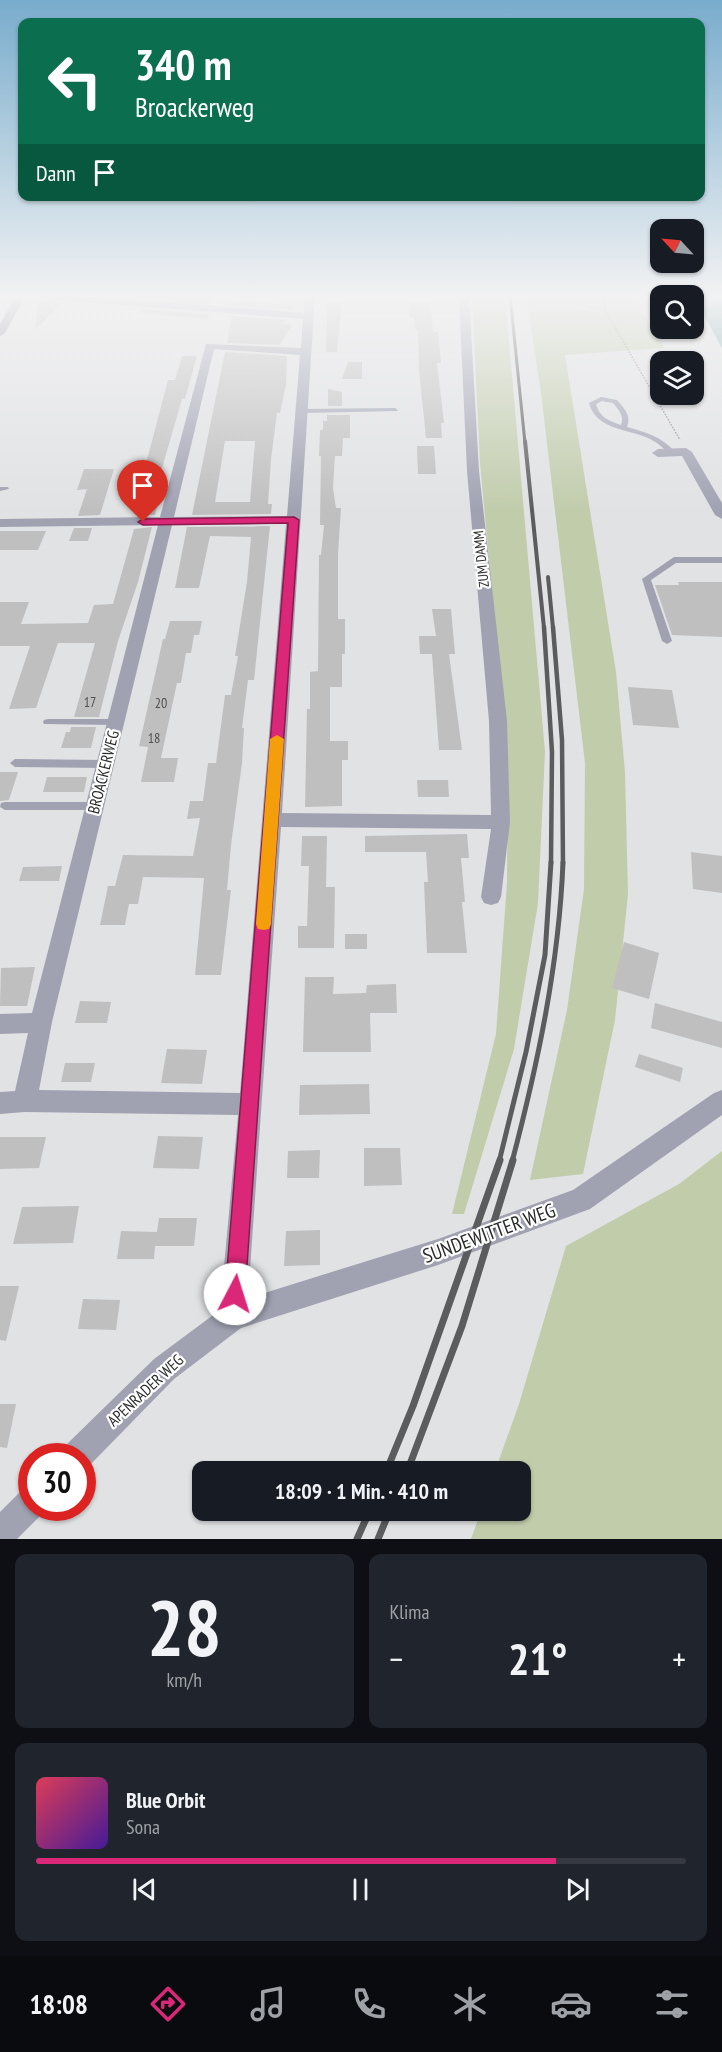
<!DOCTYPE html>
<html lang="de">
<meta charset="utf-8">
<style>
:root{--surface:#171b24;--page:#20242c;--text:#f1f3f6;--muted:#9ea1a6;--line:#363941;--accent:#db2777}
body{margin:0;font-family:"PT Sans Narrow",sans-serif;background:var(--page);color:var(--text);height:100vh;display:flex;flex-direction:column;font-size:22px;white-space:nowrap}
*{box-sizing:border-box;margin:0}
p{font-size:20px;color:var(--muted)}
.icon{flex:none;width:33px;height:33px;fill:none;stroke:currentColor;stroke-width:2;stroke-linecap:round;stroke-linejoin:round}
.map{position:relative;height:1539px;overflow:hidden}
.panel{display:flex;flex-direction:column;gap:15px;padding:15px;background:#0d0f14;flex:1}
.panel>*{flex:none}
.guide{position:absolute;left:18px;top:18px;width:687px;height:183px;border-radius:12px;box-shadow:0 2px 4px #0004;background:#0b6e4f;color:#fff;overflow:hidden}
.needle{width:39px;rotate:296deg}
.buttons{position:absolute;left:650px;top:219px;display:grid;gap:12px}
.buttons a{display:grid;place-items:center;width:54px;height:54px;border-radius:12px;background:var(--surface);box-shadow:0 2px 4px #0004;font-size:30px}
.speed{position:absolute;left:18px;top:1443px;display:flex;gap:12px;font-size:30px;font-weight:700;text-align:center}
.speed>*{display:grid;place-content:center;width:78px;height:78px;border-radius:50%;background:var(--surface);box-shadow:0 2px 4px #0004;line-height:1}
.speed .limit{border:9px solid #d22;background:#fff;color:#111}
.pin{position:absolute;display:grid;place-items:center;width:51px;height:51px;color:#fff;margin:-62px -26px;border-radius:50% 50% 50% 0;rotate:-45deg;box-shadow:0 0 6px #0007}
.pin .icon{rotate:45deg}
.me{position:absolute;width:66px;margin:-33px;rotate:5deg;stroke-linejoin:round;filter:drop-shadow(0 0 4px #0008)}
.turn{display:flex;align-items:center;gap:21px;height:126px;padding:0 18px;font-size:27px}
.turn .icon{width:78px;height:78px;stroke-width:2.5}
.turn b{display:block;font-size:42px;line-height:51px}
.then{display:flex;align-items:center;height:57px;padding:0 18px;background:#0003;gap:12px;font-size:22px}
.big{font-size:45px;font-weight:700;line-height:1.1}
.panel .widget{flex:1;display:flex;flex-direction:column;justify-content:center;gap:9px;min-width:0;padding:0 21px;border-radius:12px;background:var(--page)}
.panel .dial{align-items:center;gap:0}
.dial b{font-size:78px;line-height:1}
.song{display:flex;align-items:center;gap:18px}
.cover{width:72px;height:72px;border-radius:9px;background:linear-gradient(135deg,hsl(350 70% 55%),hsl(260 70% 35%))}
.played{height:6px;border-radius:3px;background:linear-gradient(90deg,var(--accent) 80%,var(--line) 80%)}
.keys{display:flex;justify-content:space-around;direction:ltr}
.heat{display:flex;justify-content:space-between;align-items:center;font-size:33px;direction:ltr}
.panel .tiles{flex:1;display:grid;gap:15px;grid-template-columns:1fr 1fr}
.widget:last-child{grid-column:span 2}
.trip{position:absolute;left:192px;top:1461px;width:339px;height:60px;border-radius:12px;background:var(--surface);box-shadow:0 2px 4px #0004;font-weight:700;line-height:60px;text-align:center}
.tabs{display:flex;height:96px;justify-content:space-around;align-items:center;background:#090b0e;color:var(--muted)}
.tabs .icon{width:42px;height:42px}
.tabs .active{color:var(--accent)}
.tabs b{font-size:27px;color:var(--text)}
.map>svg:first-child{display:block}
</style>
<div class="map">
<svg width="722" height="1539" viewBox="0 0 722 1539">
<rect width="100%" height="100%" fill="#e1e2e4"/>
<g fill="#c1ccab">
<polygon points="472,295 505,295 545,752 538,903 514,1049 464,1214 452,1214 496,1034 507,883 508,762 480,463"/>
<polygon points="526,295 632,295 664,348 565,355 616,672 625,772 628,894 615,1020 583,1174 530,1180 567,1010 584,889 585,763 541,393"/>
<polygon points="722,1151 722,1539 471,1539 481,1511 520,1510 520,1472 495,1471 519,1404 566,1246 679,1184"/>
</g>
<polygon fill="#71a1a3" points="693,295 722,295 722,348"/>
<g fill="#c0bfc0" fill-rule="evenodd">
<polygon points="154,295 166,295 212,299 211,303 151,299"/>
<polygon points="37,301 62,303 36,329"/>
<polygon points="235,301 244,301 294,305 291,310 234,305"/>
<polygon points="327,302 342,302 337,352 326,352"/>
<polygon points="408,302 430,302 433,332 438,332 441,363 437,363 444,423 441,423 442,438 426,438 419,370 418,329 415,329 414,317 410,317"/>
<polygon points="142,309 208,314 207,319 139,313"/>
<polygon points="232,316 285,320 283,324 292,325 280,345 227,343"/>
<path d="M225 352 287 356 286 385 280 413H277L271 459 268 504H272L271 514 192 515ZM225 441H255L250 502H215Z"/>
<polygon points="182,356 197,356 185,399 182,399 160,475 143,475 168,380 175,380"/>
<polygon points="348,362 362,362 362,379 342,379"/>
<polygon points="328,389 342,392 342,406 328,406"/>
<polygon points="327,415 350,415 350,438 343,438 342,456 335,456 333,488 336,508 341,508 338,554 338,619 345,619 345,654 342,654 342,687 330,687 330,741 348,741 348,760 342,760 342,806 305,807 307,709 310,709 310,672 318,671 319,555 321,555 324,525 320,525 321,456 319,456 320,430 323,430 323,421 327,421"/>
<polygon points="417,446 434,446 436,474 418,474"/>
<polygon points="84,469 114,469 100,515 78,516 87,489 77,490"/>
<polygon points="145,486 162,486 155,515 138,515"/>
<polygon points="270,526 254,680 248,680 242,728 244,728 242,763 231,845 227,890 231,890 221,975 195,975 204,878 143,877 138,904 129,904 125,925 100,925 108,886 115,886 123,855 193,856 200,818 187,819 190,801 203,801 208,763 216,763 225,695 231,695 238,656 235,656 247,582 251,537 210,536 199,588 175,588 187,527"/>
<polygon points="152,527 138,582 118,641 99,717 74,717 95,643 58,643 36,708 9,709 30,646 0,646 0,602 29,602 21,624 88,623 94,605 113,604 134,529"/>
<polygon points="74,528 92,528 88,541 69,541"/>
<polygon points="0,531 46,531 38,550 0,550"/>
<polygon points="678,582 722,582 722,637 672,635 655,585 679,585"/>
<polygon points="432,609 451,609 455,654 449,654 462,750 439,750 432,654 420,654 419,636 436,636"/>
<polygon points="170,621 202,621 199,635 194,635 191,653 186,653 181,683 177,683 161,758 178,758 174,782 141,782 148,747 139,746 163,639 165,639"/>
<polygon points="628,687 672,690 679,728 633,725"/>
<polygon points="71,727 96,727 91,748 61,748 66,732 70,732"/>
<polygon points="0,772 18,772 9,800 0,801"/>
<polygon points="47,777 87,777 84,792 43,792"/>
<polygon points="417,780 448,780 449,797 418,797"/>
<polygon points="467,834 469,858 461,858 465,902 462,902 467,953 427,953 424,882 428,882 426,852 365,852 365,836"/>
<polygon points="302,836 327,836 326,887 335,887 334,948 298,948 298,926 307,926 309,866 301,866"/>
<polygon points="691,852 722,856 722,893 693,889"/>
<polygon points="62,866 59,881 19,881 23,867"/>
<rect x="345" y="934" width="22" height="15"/>
<polygon points="624,942 659,953 649,999 612,988"/>
<polygon points="35,967 27,1006 0,1006 1,968"/>
<polygon points="305,977 334,977 333,994 366,993 367,985 396,984 397,1013 370,1013 371,1052 303,1052"/>
<polygon points="80,1001 111,1002 107,1023 75,1023"/>
<polygon points="655,1003 722,1022 722,1048 651,1028"/>
<polygon points="167,1049 207,1050 202,1084 161,1083"/>
<polygon points="639,1054 683,1068 680,1082 635,1067"/>
<polygon points="65,1063 95,1063 91,1082 61,1082"/>
<polygon points="369,1084 370,1114 299,1115 300,1085"/>
<polygon points="158,1136 203,1137 199,1169 153,1168"/>
<polygon points="0,1137 46,1137 39,1168 0,1169"/>
<polygon points="364,1148 400,1148 402,1185 364,1186"/>
<polygon points="320,1150 319,1178 287,1178 288,1151"/>
<polygon points="79,1206 73,1243 13,1244 22,1207"/>
<polygon points="159,1218 197,1218 194,1246 155,1246 154,1259 117,1259 121,1231 157,1232"/>
<polygon points="320,1230 320,1265 284,1266 286,1231"/>
<polygon points="0,1286 19,1286 6,1341 0,1340"/>
<polygon points="83,1299 120,1300 116,1330 78,1329"/>
<polygon points="0,1404 16,1404 7,1448 0,1447"/>
</g>
<g fill="none" stroke-linecap="round" stroke-linejoin="round">
<g stroke="#898a8b" stroke-width="1.5" stroke-dasharray="1.5 1.5" stroke-linecap="butt">
<polyline points="578,295 579,304 605,310"/>
<polyline points="603,295 605,310 680,440"/>
</g>
<g fill="#a0a2b2" fill-rule="evenodd">
<polygon points="658,295 664,295 664,296 660,296 660,297"/>
<path d="M601 397 617 400C624 408 632 416 627 427 646 432 662 437 675 452L674 454H668C663 447 658 443 650 439 628 428 597 431 589 403ZM602 401 613 403C618 409 625 416 621 425 609 421 599 417 596 404Z"/>
<polygon points="395,408 398,410 397,411 302,413 299,411 302,409"/>
<polygon points="0,487 8,487 9,489 0,491"/>
<polygon points="674,557 722,557 722,563 676,563 651,580 672,641 667,644 662,641 642,579"/>
<polygon points="48,719 115,719 120,722 115,725 44,724 43,722 44,720"/>
<polygon points="15,759 105,760 110,764 105,768 15,767 10,763"/>
<polygon points="5,802 94,802 98,803 99,806 98,809 94,810 5,810 0,807 1,803"/>
</g>
<g fill="#a0a2b2" fill-rule="evenodd">
<path d="M29 295H78L304 313 305 295H315L282 813 491 815 489 721 467 471 459 295H469L479 471 507 721 510 822 501 897 498 903 491 905 484 903 481 897 491 829 281 827 248 1298 438 1239 573 1190 714 1093 722 1090V1115L590 1209 438 1265 241 1328 174 1379 88 1467 82 1469V1456H62L66 1445 154 1359 220 1310 238 1115 25 1112 0 1114V1092L15 1091 28 1033 0 1034V1014L32 1013 158 525 0 527V519L160 517 206 344 301 348 303 319 33 298ZM214 349 300 355 287 516 174 517ZM286 524 240 1093 39 1090 52 1022 172 525Z"/>
<polygon points="686,448 692,452 722,503 722,519 715,515 682,456 658,457 652,453 658,449"/>
<polygon points="32,1487 32,1508 45,1508 43,1513 17,1539 0,1539 0,1512 21,1491"/>
</g>
<polygon fill="#808299" fill-rule="evenodd" points="16,295 26,295 5,333 0,336 0,324"/>
<polyline stroke="#5b5c5d" stroke-width="3" points="510,295 525,443"/>
<g stroke="#5b5c5d" stroke-width="4">
<polyline points="525,441 544,628"/>
<polyline points="548,577 553,628"/>
</g>
<g stroke="#5b5c5d" stroke-width="4.5">
<polyline points="544,627 552,752 551,864"/>
<polyline points="553,627 562,740 563,864"/>
</g>
<g stroke="#5b5c5d" stroke-width="5">
<polyline points="499,1162 526,1052 545,955 551,862"/>
<path d="M512 1162C538 1063 559 964 563 862"/>
</g>
<g stroke="#5b5c5d" stroke-width="7">
<polyline points="386,1472 413,1406 500,1160"/>
<polyline points="407,1472 462,1326 513,1160"/>
<polyline points="357,1539 370,1510"/>
<polyline points="378,1539 390,1510"/>
</g>
</g>
<linearGradient id="sky" x2="0" y2="1"><stop stop-color="#78accc"/><stop offset="0.58" stop-color="#f2f2f3"/><stop offset="1" stop-color="#f2f2f3" stop-opacity="0"/></linearGradient>
<rect width="722" height="511" fill="url(#sky)"/>
<polygon fill="#db2777" stroke="#8e194d" stroke-width="1.5" points="294,517 299,520 245,1294 242,1301 235,1304 228,1301 225,1294 288,523 143,525 138,522 143,519"/>
<polygon fill="#f59e0b" points="277,735 284,739 271,924 269,929 264,930 258,929 256,924 270,739"/>
<g text-anchor="middle" dominant-baseline="central" stroke-width="4.5" stroke-linejoin="round" paint-order="stroke">
<g font-size="14" fill="#292a2a" stroke="#fff">
<text transform="translate(481 559) rotate(-96)">ZUM DAMM</text>
</g>
<g font-size="14" fill="#4f4f50">
<text x="90" y="702">17</text>
<text x="161" y="703">20</text>
<text x="154" y="738">18</text>
</g>
<g font-size="16" fill="#292a2a" stroke="#fff">
<text transform="translate(103 772) rotate(-76)">BROACKERWEG</text>
<text transform="translate(145 1390) rotate(-43)">APENRADER WEG</text>
</g>
<g font-size="20" fill="#292a2a" stroke="#fff">
<text transform="translate(489 1233) rotate(-20)">SUNDEWITTER WEG</text>
</g>
</g>
</svg>
<div class="buttons">
<a><svg class="needle" viewBox="-14 -14 28 28"><path d="M0-13l5 13h-10z" fill="#e53935"/><path d="M0 13l5-13h-10z" fill="#9ea1a6"/></svg></a>
<a><svg class="icon" aria-label="search" viewBox="0 0 24 24"><circle cx="10" cy="10" r="6"/><path d="M15 15l6 6"/></svg></a>
<a><svg class="icon" aria-label="layers" viewBox="0 0 24 24"><path d="M12 4l9 5-9 5-9-5zM3 14l9 5 9-5"/></svg></a>
</div>
<div class="speed"><div class="limit">30</div></div>
<div class="pin" style="left:143px;top:522px;background:#d93025"><svg class="icon" aria-label="arrive" viewBox="0 0 24 24"><path d="M6 21V4h12l-3 4 3 4H6"/></svg></div>
<svg class="me" style="left:235px;top:1294px" viewBox="-20 -20 40 40"><circle r="19" fill="#fff"/><path d="M0-13L10 11 0 6-10 11z" fill="#db2777"/></svg>
<div class="trip">18:09 · 1 Min. · 410 m</div>
<div class="guide">
<div class="turn"><svg class="icon" aria-label="left" viewBox="0 0 24 24"><path d="M17 20v-9H6M10 6l-5 5 5 5"/></svg><div><b>340 m</b>Broackerweg</div></div>
<div class="then">Dann<svg class="icon" aria-label="arrive" viewBox="0 0 24 24"><path d="M6 21V4h12l-3 4 3 4H6"/></svg></div>
</div>
</div>
<section class="panel">
<div class="tiles">
<div class="widget dial"><b>28</b><p>km/h</p></div>
<div class="widget"><p>Klima</p>
<div class="heat"><a>−</a><b class="big">21°</b><a>+</a></div>
</div>
<div class="widget">
<div class="song"><i class="cover"></i><div><b>Blue Orbit</b><p>Sona</p></div></div>
<div class="played"></div>
<div class="keys"><svg class="icon" aria-label="previous" viewBox="0 0 24 24"><path d="M18 5L8 12l10 7zM5 5v14"/></svg><svg class="icon" aria-label="pause" viewBox="0 0 24 24"><path d="M8 5v14M16 5v14"/></svg><svg class="icon" aria-label="next" viewBox="0 0 24 24"><path d="M6 5l10 7-10 7zM19 5v14"/></svg></div>
</div>
</div>
</section>
<nav class="tabs">
<b>18:08</b>
<svg class="icon active" aria-label="directions" viewBox="0 0 24 24"><path d="M12 3l9 9-9 9-9-9zM9 14v-3h6M13 9l2 2-2 2"/></svg>
<svg class="icon" aria-label="music" viewBox="0 0 24 24"><path d="M9 18V5l10-2v13"/><circle cx="6" cy="18" r="3"/><circle cx="16" cy="16" r="3"/></svg>
<svg class="icon" aria-label="phone" viewBox="0 0 24 24"><path d="M5 4h4l2 5-3 2q2 4 5 5l2-3 5 2v4C11 20 4 13 5 4z"/></svg>
<svg class="icon" aria-label="climate" viewBox="0 0 24 24"><path d="M12 3v18M4 7l16 10M4 17L20 7"/></svg>
<svg class="icon" aria-label="car" viewBox="0 0 24 24"><path d="M5 17H2v-5l4-1 3-4h7l3 4 3 1v5h-3M9 17h6M6 11h13"/><circle cx="7" cy="17" r="2"/><circle cx="17" cy="17" r="2"/></svg>
<svg class="icon" aria-label="filters" viewBox="0 0 24 24"><path d="M4 7h16M4 17h16"/><circle cx="9" cy="7" r="2"/><circle cx="15" cy="17" r="2"/></svg>
</nav>
